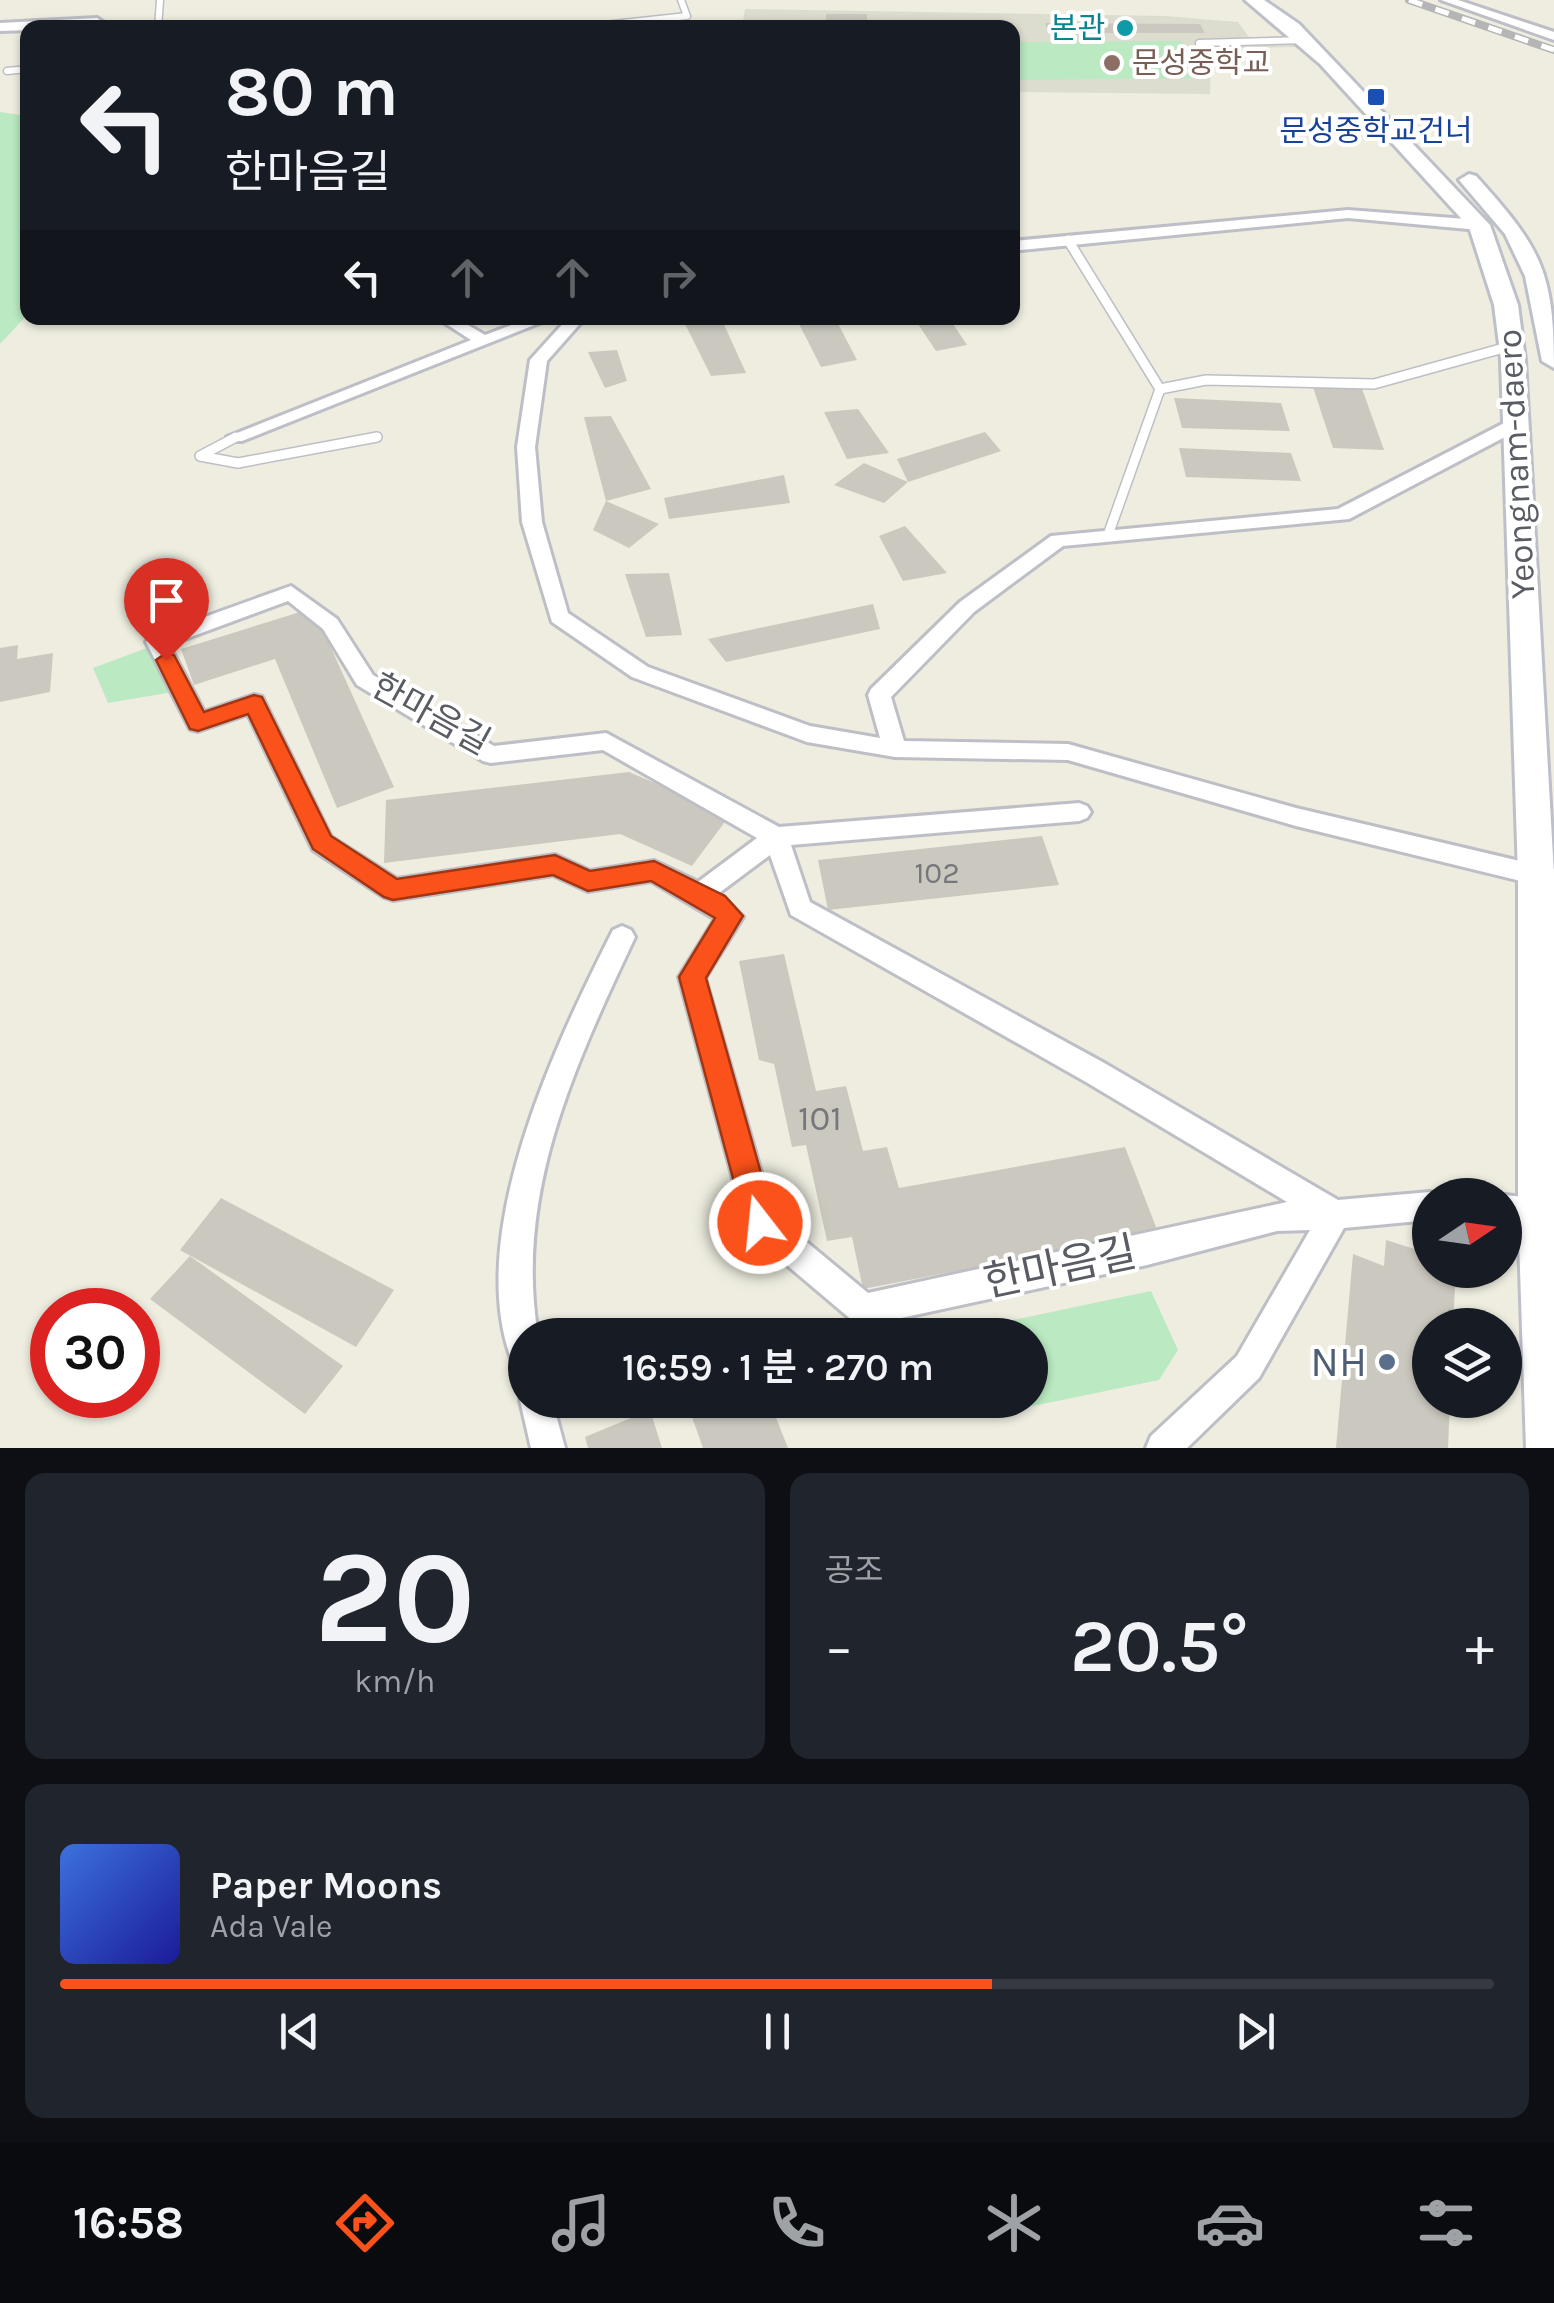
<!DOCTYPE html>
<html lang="ko">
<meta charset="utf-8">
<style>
:root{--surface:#171b24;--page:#20242c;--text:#f1f3f6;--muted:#9ea1a6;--line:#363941;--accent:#fb511a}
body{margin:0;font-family:Karla,"Noto Sans KR",sans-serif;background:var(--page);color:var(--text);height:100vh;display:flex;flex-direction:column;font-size:38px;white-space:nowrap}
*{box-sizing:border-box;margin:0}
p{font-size:32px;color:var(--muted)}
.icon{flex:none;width:55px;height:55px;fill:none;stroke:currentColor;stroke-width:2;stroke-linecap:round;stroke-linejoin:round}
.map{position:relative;height:1448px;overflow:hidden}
.drawer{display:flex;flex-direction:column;gap:25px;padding:25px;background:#0d0f14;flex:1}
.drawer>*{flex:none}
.hud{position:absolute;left:20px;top:20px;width:1000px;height:305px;border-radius:20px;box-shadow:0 2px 8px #0004;background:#171b24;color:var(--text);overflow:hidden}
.needle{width:65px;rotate:77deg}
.tools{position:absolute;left:1412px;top:1178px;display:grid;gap:20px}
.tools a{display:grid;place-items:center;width:110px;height:110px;border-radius:50%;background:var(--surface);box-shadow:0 2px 8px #0004;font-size:50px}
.speed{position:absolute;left:30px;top:1288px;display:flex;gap:20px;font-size:50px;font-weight:700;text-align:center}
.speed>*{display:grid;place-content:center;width:130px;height:130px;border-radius:50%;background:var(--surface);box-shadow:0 2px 8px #0004;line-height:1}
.speed .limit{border:15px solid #d22;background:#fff;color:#111}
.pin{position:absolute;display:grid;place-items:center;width:85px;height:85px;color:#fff;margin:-102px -42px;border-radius:50% 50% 50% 0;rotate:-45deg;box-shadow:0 0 10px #0007}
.pin .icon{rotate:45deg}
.me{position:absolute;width:110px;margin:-55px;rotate:344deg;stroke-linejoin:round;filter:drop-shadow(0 0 8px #0008)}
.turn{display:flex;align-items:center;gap:35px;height:210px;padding:0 40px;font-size:45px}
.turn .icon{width:130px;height:130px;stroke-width:2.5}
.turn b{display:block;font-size:70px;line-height:85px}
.lanes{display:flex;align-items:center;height:95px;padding:0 40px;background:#0003;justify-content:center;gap:50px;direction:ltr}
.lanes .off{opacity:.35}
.big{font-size:75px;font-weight:600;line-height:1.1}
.drawer .widget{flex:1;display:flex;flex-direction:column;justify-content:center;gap:15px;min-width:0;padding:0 35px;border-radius:20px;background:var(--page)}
.drawer .dial{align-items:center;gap:0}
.dial b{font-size:130px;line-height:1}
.song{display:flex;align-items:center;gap:30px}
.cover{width:120px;height:120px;border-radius:15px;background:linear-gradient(135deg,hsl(220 70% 55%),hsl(240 70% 35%))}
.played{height:10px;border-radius:5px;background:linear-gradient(90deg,var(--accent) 65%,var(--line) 65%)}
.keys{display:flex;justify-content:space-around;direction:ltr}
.heat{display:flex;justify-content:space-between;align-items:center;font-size:55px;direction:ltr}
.drawer .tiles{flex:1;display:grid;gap:25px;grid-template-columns:1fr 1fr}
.widget:last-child{grid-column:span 2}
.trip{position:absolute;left:508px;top:1318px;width:540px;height:100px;border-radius:50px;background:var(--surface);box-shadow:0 2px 8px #0004;font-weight:600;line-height:100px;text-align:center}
.tab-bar{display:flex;height:160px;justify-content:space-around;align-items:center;background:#090b0e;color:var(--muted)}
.tab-bar .icon{width:70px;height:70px}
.tab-bar .selected{color:var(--accent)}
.tab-bar b{font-size:45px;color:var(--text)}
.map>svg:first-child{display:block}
</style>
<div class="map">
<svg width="1554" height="1448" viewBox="0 0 1554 1448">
<rect width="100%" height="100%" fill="#eeede0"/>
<polygon fill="#ddddcf" points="745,9 1165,16 1238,22 1249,37 1287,36 1295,47 1211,49 1210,94 1013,92 1012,28 742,28"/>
<g fill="#bae9c2">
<polygon points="1182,41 1197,78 1013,80 1013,42"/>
<polygon points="0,112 27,116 28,314 0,344"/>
<polygon points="155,645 173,692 108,703 93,668"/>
<polygon points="1151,1291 1178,1350 1159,1380 1028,1407 1018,1400 1030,1400 1030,1335 972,1335 971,1329"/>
</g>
<g fill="#cbc9bf">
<polygon points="826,14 867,14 867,28 834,28 826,24"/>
<polygon points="884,22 1010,24 1010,28 884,28"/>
<polygon points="1045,23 1200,24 1205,33 1048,33"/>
<polygon points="682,318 721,318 746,373 711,376"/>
<polygon points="796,318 835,318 857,360 821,367"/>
<polygon points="914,318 949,318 967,345 936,351"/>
<polygon points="617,350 627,381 605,388 588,352"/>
<polygon points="1312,384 1361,386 1384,450 1333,448"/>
<polygon points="1174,398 1281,403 1290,431 1182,428"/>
<polygon points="858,409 889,453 847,459 824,412"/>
<polygon points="611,416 651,489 606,501 584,417"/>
<polygon points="985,432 1001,451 908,482 884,503 834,485 864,463 908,482 897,459"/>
<polygon points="1179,448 1291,453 1301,481 1186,477"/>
<polygon points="784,475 790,503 669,519 664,498"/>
<polygon points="606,501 659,524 629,548 593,530"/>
<polygon points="905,526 947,573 903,581 879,536"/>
<polygon points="669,573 682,635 646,637 625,574"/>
<polygon points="873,604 880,629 726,662 708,639"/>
<polygon points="313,608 394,787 337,808 275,659 194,685 181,649"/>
<polygon points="18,645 17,659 53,653 50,692 0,702 0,648"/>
<polygon points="629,772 730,815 692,866 620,834 384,863 386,800"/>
<polygon points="1042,836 1059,885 828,910 818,860"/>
<polygon points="784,954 816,1091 846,1086 863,1151 887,1147 899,1188 1125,1147 1158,1232 863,1289 852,1237 827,1241 806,1145 792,1147 774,1064 759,1060 739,961"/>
<polygon points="221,1198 394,1290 356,1347 180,1250"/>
<polygon points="1386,1240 1430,1254 1430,1270 1456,1270 1453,1325 1430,1325 1430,1400 1450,1400 1448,1448 1336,1448 1353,1254 1384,1266"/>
<polygon points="190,1256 343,1366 305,1414 150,1299"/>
<polygon points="686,1400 769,1400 788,1448 703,1448"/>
<polygon points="650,1410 662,1448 588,1448 585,1437"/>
</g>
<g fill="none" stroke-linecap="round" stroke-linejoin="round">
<g stroke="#bebfc6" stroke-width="9">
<g id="service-far1">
<polyline points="158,28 160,0"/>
<polyline points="577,28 687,16 681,0"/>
<polyline points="1207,66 1199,43 1305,40"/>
<polyline points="7,71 28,69"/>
</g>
</g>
<g stroke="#bebfc6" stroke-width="12">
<g id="service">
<polyline points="1068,240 1160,389 1108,535"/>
<polyline points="1160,389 1206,380 1374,384 1511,346"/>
<polyline points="236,437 200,456 238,463 377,437"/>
</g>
</g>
<g stroke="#bebfc6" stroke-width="6">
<g id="minor">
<polygon points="1441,0 1458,0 1554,32 1554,40"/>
<polygon points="97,18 103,22 97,28 0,31 0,23"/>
<polygon points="1348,210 1479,220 1487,225 1479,230 1348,218 1012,251 1012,241"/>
<polygon points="437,318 456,318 485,335 530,318 552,318 242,441 230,441 227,437 471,340"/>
<polygon points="568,318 585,318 547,361 535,447 542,522 568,613 648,667 810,726 880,738 868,695 871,689 960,602 1051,536 1338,509 1510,420 1522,420 1522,428 1349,519 1063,546 974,612 891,697 904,741 1068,744 1296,808 1554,869 1554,889 1296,826 1068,760 895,757 807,742 632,677 552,622 522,522 517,447 530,360"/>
<path d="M291 586 337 619 373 675 494 746 606 733 779 827 1079 803 1087 806 1091 812 1087 818 1079 821 791 845 810 902 1106 1064 1338 1200 1430 1192 1438 1195H1430V1220L1344 1228 1259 1378 1187 1448H1146L1151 1436 1237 1356 1310 1230 1277 1231 1147 1265 864 1326 853 1321 749 1233 745 1223 679 977 715 919 651 881 588 891 553 875 393 900 384 897 313 850 248 714 198 731 190 729 146 642 149 637ZM288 601 323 629 357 685 483 761 491 763 603 750 757 838 698 882 654 861 590 871 555 855 397 879 331 837 262 697 254 695 204 712 169 645ZM770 855 791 915 1086 1082 1287 1202 868 1293 773 1214 705 978 743 917 719 893Z"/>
<path d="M622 926 631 930 635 937C576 1063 514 1193 538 1335H525V1371L514 1366C461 1240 556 1043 613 930Z"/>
<polygon points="1505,1195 1554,1200 1554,1228 1505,1223"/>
<polygon points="524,1388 525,1400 552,1400 565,1448 531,1448 520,1400"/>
</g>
</g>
<g stroke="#bdc0c8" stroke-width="6">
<g id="secondary">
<polygon points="1245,0 1264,0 1299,24 1490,225 1518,305 1525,360 1554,875 1554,1448 1526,1448 1518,1210 1518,875 1501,360 1494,305 1469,227 1320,64"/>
<path d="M1469 174 1476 176C1541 248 1554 271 1554 368L1542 361 1525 276 1505 234 1459 180Z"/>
</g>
</g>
<use href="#service-far1" stroke="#fff" stroke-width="6"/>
<use href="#service" stroke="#fff" stroke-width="9"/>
<use href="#minor" fill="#fff" fill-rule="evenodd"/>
<use href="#secondary" fill="#fff" fill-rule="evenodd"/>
<g stroke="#b5b5b6" stroke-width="8">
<polyline id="rail" points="1409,0 1554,50"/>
</g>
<use href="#rail" stroke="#fff" stroke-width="5" stroke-dasharray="14" stroke-linecap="butt"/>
</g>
<polygon fill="#fb511a" stroke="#a33511" stroke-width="2.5" points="166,653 174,655 204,712 254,695 262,697 331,836 397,879 555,855 590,871 654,861 725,896 743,916 706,978 775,1223 771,1233 760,1237 750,1233 745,1223 679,977 715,918 651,881 588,891 553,875 393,900 384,897 313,849 248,714 198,731 190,729 156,660"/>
<circle fill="#0f9aa8" stroke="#fff" stroke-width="4" cx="1125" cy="28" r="10"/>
<circle fill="#8d6e63" stroke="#fff" stroke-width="4" cx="1112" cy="63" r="10"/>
<rect fill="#1a4fb4" stroke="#fff" stroke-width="4" x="1366" y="87" width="20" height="20" rx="5"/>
<circle fill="#5c6f8a" stroke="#fff" stroke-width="4" cx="1387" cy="1362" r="10"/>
<g text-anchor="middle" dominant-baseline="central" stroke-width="8" stroke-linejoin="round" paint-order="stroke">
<g font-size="30" fill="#0d838f" stroke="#fff" text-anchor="end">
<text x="1105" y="28">본관</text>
</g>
<g font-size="30" fill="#785e54" stroke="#fff" text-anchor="start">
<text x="1132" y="63">문성중학교</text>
</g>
<g font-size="30" fill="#164399" stroke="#fff">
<text x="1376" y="131">문성중학교건너</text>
</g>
<g font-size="30" fill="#76777a">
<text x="937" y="873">102</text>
</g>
<g font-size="35" fill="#595c63" stroke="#fff">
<text transform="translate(1516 464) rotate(-93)">Yeongnam-daero</text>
<text transform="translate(431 714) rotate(29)">한마음길</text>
</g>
<g font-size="35" fill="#76777a">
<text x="820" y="1118">101</text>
</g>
<g font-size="42" fill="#595c63" stroke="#fff">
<text transform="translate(1060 1267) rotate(-12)">한마음길</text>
</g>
<g font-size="42" fill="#4e5e75" stroke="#fff" text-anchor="end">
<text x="1367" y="1362">NH</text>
</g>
</g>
</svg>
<div class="tools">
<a><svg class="needle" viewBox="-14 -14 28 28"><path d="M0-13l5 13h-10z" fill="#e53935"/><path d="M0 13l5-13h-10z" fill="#9ea1a6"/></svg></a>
<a><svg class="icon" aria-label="layers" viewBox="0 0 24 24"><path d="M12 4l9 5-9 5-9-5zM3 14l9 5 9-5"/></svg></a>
</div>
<div class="speed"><div class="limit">30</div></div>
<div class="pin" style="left:166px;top:660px;background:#d93025"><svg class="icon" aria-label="arrive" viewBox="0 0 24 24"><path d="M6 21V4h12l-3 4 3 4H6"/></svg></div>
<svg class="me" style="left:760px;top:1223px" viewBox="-20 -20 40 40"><circle r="17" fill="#fb511a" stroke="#fff" stroke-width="3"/><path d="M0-11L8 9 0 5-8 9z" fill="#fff"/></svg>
<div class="trip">16:59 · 1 분 · 270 m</div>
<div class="hud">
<div class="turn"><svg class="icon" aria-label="left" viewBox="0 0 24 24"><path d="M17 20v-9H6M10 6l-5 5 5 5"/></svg><div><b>80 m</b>한마음길</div></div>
<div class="lanes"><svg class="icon" aria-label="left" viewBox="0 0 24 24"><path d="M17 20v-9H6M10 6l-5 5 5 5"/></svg><svg class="icon off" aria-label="ahead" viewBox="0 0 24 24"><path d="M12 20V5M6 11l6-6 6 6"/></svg><svg class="icon off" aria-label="ahead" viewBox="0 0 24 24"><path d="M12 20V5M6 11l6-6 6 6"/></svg><svg class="icon off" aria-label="right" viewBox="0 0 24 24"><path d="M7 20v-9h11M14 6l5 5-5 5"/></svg></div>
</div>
</div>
<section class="drawer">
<div class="tiles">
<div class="widget dial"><b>20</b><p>km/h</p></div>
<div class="widget"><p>공조</p>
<div class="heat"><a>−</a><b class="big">20.5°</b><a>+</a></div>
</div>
<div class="widget">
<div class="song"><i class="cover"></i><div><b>Paper Moons</b><p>Ada Vale</p></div></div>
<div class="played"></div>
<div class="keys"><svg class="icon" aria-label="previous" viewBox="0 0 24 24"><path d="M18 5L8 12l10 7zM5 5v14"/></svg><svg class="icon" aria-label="pause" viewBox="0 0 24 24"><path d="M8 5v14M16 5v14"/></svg><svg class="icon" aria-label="next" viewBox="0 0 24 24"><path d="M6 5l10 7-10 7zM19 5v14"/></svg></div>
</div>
</div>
</section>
<nav class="tab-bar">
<b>16:58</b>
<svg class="icon selected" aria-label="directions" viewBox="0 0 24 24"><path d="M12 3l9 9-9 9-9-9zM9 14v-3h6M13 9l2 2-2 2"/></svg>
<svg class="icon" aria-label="music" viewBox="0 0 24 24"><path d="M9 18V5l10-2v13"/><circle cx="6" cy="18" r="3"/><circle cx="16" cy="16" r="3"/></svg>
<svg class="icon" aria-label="phone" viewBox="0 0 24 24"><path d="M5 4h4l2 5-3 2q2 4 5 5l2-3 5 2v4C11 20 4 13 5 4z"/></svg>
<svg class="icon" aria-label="climate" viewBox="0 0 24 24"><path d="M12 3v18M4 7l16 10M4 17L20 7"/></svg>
<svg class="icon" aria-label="car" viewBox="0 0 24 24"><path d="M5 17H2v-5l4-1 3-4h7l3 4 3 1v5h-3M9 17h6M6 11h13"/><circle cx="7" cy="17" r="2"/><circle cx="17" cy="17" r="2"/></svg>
<svg class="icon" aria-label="filters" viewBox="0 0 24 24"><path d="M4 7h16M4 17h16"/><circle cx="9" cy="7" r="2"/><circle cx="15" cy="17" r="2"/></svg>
</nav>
